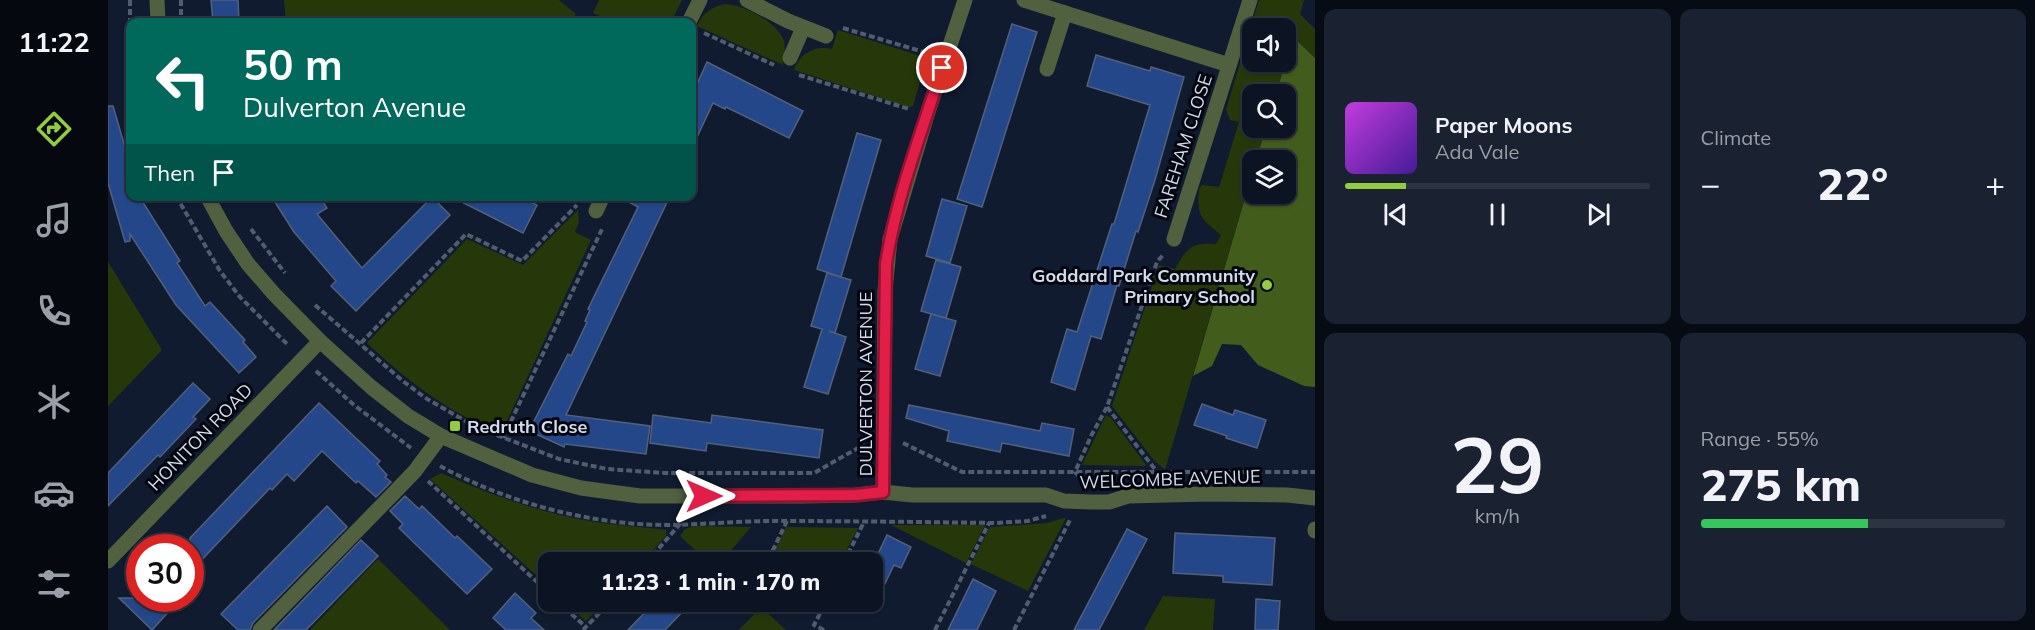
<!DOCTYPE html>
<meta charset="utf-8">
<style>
:root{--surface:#0c1424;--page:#1a2131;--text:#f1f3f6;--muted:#9a9ea6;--line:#2c3341;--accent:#93cc3d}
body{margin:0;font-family:Mulish,sans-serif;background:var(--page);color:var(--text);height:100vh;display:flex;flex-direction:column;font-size:22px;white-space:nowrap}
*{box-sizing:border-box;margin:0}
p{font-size:20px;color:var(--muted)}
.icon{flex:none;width:33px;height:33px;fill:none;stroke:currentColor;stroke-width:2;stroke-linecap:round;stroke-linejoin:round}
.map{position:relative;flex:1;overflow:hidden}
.side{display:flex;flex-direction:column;gap:9px;padding:9px;background:#070b14;width:720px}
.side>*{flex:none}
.top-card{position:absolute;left:18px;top:18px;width:570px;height:183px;border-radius:12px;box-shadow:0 2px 4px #0004,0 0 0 2px var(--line);background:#00695c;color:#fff;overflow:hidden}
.buttons{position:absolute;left:1134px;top:18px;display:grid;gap:12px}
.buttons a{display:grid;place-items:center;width:54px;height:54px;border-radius:12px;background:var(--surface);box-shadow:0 2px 4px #0004,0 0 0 2px var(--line);font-size:30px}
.speed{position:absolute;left:18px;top:534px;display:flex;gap:12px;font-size:30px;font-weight:700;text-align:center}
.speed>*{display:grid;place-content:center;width:78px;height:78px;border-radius:50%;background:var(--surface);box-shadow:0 2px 4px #0004,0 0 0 2px var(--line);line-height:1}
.speed .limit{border:9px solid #d22;background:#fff;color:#111}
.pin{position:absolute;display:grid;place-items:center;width:51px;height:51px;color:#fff;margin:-26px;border:3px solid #fff;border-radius:50%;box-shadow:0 2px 6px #0007}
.me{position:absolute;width:66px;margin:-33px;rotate:90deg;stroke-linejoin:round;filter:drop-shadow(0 0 4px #0008)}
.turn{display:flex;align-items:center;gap:21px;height:126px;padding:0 18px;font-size:27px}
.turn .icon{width:78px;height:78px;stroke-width:2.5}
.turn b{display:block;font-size:42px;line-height:51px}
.then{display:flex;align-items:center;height:57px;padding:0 18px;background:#0003;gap:12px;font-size:22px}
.big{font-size:45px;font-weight:800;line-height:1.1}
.side .widget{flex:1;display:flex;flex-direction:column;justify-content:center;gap:9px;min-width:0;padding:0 21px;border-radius:12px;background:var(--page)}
.side .dial{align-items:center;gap:0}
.dial b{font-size:78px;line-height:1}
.song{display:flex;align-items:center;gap:18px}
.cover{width:72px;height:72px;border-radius:9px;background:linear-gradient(135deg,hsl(290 70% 55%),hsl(260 70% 35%))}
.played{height:6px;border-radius:3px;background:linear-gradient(90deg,var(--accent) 20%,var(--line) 20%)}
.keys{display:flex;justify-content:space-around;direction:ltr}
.heat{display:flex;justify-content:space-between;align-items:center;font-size:33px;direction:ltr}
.charge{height:9px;border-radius:4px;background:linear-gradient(90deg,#34c759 55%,var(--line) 0)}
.side .tiles{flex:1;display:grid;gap:9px;grid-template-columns:repeat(2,1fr)}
.trip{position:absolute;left:430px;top:552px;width:345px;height:60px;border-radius:12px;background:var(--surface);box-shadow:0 2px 4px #0004,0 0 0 2px var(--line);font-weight:800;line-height:60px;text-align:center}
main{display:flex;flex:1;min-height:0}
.tab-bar{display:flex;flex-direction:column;width:108px;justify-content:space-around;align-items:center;background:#05080e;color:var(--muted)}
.tab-bar .icon{width:42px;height:42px}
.tab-bar .on{color:var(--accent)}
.tab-bar b{font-size:27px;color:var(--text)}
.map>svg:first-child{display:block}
</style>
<main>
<nav class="tab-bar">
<b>11:22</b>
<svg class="icon on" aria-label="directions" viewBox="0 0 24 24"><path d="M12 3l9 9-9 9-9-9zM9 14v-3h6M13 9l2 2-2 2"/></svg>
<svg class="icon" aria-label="music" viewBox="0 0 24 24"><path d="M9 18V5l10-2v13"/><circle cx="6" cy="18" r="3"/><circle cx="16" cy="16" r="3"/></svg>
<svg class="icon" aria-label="phone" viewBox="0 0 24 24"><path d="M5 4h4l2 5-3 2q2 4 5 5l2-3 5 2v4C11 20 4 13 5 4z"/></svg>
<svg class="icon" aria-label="climate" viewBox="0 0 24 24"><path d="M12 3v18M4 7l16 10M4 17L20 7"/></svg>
<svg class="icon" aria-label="car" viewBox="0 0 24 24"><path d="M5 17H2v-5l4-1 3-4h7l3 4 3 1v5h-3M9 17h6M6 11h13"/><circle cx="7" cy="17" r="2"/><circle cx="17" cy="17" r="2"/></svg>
<svg class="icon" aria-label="filters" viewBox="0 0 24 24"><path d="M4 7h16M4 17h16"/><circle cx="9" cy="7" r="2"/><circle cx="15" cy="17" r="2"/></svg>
</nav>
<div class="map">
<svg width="1207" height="630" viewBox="0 0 1207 630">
<rect width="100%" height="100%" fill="#101b30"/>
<g fill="#26380a" fill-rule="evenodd">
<polygon points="176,0 451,0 468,14 462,22 178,22"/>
<polygon points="491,0 574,0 563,22 505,22 485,13"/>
<path d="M1151 0H1196L1192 14 1207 29V58L1185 37 1168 94H1144V128H1158L1148 160H1144V174L1057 470 1045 459 1004 406 1051 265 1067 269C1079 248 1083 242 1108 244L1113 235C1092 217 1089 217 1091 189L1094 185 1111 187 1131 122 1122 120 1118 110ZM1144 28H1178V62H1144Z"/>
<path d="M618 4C636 5 671 23 676 41 678 49 676 57 675 65L589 26C595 13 604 6 618 4Z"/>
<path d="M730 30 819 58 805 106 800 107 686 70C692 53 707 45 724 49Z"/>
<path d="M470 210 471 222 467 232 483 240 393 434C342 413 299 381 259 343L359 239 415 265Z"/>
<polygon points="0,262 54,350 0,406"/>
<polygon points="998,415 1003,418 1038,465 1036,466 974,465"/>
<path d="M333 473C374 491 417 507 461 517 493 524 526 526 558 530V536L534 562H441V587L322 479Z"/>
<polygon points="956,518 958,518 920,591 863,564 882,527 939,523"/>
<polygon points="783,525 877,525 858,563"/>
<polygon points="586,526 643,527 613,562 600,562 572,536 577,529"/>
<polygon points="678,527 750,528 733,562 692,562 667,550"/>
<polygon points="270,559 342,630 202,630"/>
<polygon points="1055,596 1107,599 1105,630 1036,630"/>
<polygon points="456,602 497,602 478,621"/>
<polygon points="653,607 678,630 631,630"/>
</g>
<polygon fill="#425c1c" points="1185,37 1207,58 1207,387 1196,386 1150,365 1133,345 1114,344 1104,366 1085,376 1144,174 1144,194 1178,194 1178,160 1148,160 1158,128 1178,128 1178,94 1168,94"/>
<g fill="#24478a" stroke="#526079" stroke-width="1.5">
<polygon points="103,0 130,0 131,22 105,22"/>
<polygon points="904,24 929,32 874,207 849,199"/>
<polygon points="988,55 1042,71 1043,67 1076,77 1047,180 1030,232 1028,231 1011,286 1009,285 993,339 983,336 967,390 943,382 959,329 969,332 1004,224 1006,224 1042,105 979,86"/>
<polygon points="599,62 695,111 681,138 618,107 617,109 605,103 584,148 584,95"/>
<polygon points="0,106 5,106 22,164 22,196 31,196 72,261 69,263 97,306 102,302 137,340 135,342 148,357 131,373 68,305 22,234 22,241 17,242 0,183"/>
<polygon points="749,133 773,140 733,277 709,269"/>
<polygon points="163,196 211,196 219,208 209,214 254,268 324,197 342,215 248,311 223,286 228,281 186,232"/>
<polygon points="342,196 411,196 429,205 415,233"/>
<polygon points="510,196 562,196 458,415 542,426 538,454 457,444 456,447 421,431 460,354 463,356 479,322 477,321 482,310 480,309 530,207"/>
<polygon points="834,199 859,206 842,263 818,256"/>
<polygon points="828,260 853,267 838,318 813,311"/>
<polygon points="719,273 743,280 727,333 721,331 738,337 720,394 696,387 714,329 703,326"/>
<polygon points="823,314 848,321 832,376 807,369"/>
<polygon points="85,383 102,399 85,417 88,419 52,457 50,455 0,506 0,473"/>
<polygon points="211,403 272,461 269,464 279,475 277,477 283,482 268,497 250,481 248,483 214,451 186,481 179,474 164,490 162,488 82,572 82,538"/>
<polygon points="1094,404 1125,415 1127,410 1158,420 1149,448 1118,438 1119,436 1086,425"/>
<polygon points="801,405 932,431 934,423 966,429 961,456 894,443 892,452 839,441 841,431 798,418"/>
<polygon points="545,415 603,423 604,415 715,430 711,458 599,443 598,451 542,443"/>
<polygon points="297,496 311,509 314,506 347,538 349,536 384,569 359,594 291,528 295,524 282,511"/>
<polygon points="219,506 239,527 145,623 142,630 130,630 113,614"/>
<polygon points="1019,529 1039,539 991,630 966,630"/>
<polygon points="1067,533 1167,538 1164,585 1115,582 1115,576 1065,573"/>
<polygon points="779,535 803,547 793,568 786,565 769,600 769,556"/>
<polygon points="253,540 270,556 198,630 166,630"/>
<polygon points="865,579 888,591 869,630 840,630"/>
<polygon points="407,593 428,613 423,618 436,630 398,630 385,618"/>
<polygon points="11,598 51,598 63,609 44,630"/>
<polygon points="1148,599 1172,601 1170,630 1147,630"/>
<polygon points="547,602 584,602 557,630 520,630"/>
</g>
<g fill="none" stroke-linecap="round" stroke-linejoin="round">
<g stroke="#525c6f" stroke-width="4" stroke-dasharray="6 3" stroke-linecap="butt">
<polyline points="22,0 22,24"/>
<polyline points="73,0 73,22"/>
<polyline points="735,28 819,53"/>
<polyline points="596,33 666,65"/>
<polyline points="691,75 801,109"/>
<polyline points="68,196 112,271 132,297 181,346"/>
<polyline points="143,229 177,273"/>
<polyline points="207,305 296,382 319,399 368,427 451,459 499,469 556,473 706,473 757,444"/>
<polyline points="253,343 358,234 414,261 469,205"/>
<polyline points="208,371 246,405 303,448"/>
<polyline points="999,407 1049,472"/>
<polyline points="395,438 495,227"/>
<polyline points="795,443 854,472 1207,472"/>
<path d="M332 466C398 502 479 524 555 525 591 525 628 521 664 521 739 521 813 522 888 523L920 521 938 516"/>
<polyline points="320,481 441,593"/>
<polyline points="977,483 967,472 983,436 999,407 1049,262 1055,255"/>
<polyline points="679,521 664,552 686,562"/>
<polyline points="539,562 572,524 574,514"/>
<polyline points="736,562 756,522"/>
<polyline points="450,602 478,627"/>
<polyline points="475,630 502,602"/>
<polyline points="716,630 706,625 718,602"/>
<polyline points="827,630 881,523"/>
<polyline points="906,630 962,520"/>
</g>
<g stroke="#51603f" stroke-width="15">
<polyline points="49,0 50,22"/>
<polyline points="639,0 680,21 718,36"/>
<polyline points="916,0 1121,65"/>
<polyline points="581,22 592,0"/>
<polyline points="682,58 695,28"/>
<polyline points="939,69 957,13"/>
<polyline points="99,196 118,231 140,264 166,294 212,341 263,387 300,416 333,436 424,475 473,488 532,496 694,496 748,495 775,492 804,495 938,495 956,501 983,502 1001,502 1020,496 1100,494 1179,495 1207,498"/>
<polyline points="488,211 495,196"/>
<polyline points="1066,239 1142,0"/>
<polyline points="775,492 777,291 782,239 819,115 857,0"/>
<polyline points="1207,529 1207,531"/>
<polyline points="0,561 212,341"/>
<polyline points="152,630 282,497 307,471 333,436"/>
</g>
</g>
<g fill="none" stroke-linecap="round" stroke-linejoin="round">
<g stroke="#92132f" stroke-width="15">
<path id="route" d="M596 496 748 495 775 492 778 264C788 197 814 132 834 68"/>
</g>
<use href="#route" stroke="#e11d48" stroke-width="10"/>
</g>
<g fill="#93cc3d" stroke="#03060f" stroke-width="2">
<circle cx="1159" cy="285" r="6"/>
<rect x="341" y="420" width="12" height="12" rx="3"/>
</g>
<g text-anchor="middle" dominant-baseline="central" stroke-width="6" stroke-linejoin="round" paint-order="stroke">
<g font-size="18" fill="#d4dceb" stroke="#03060f">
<text transform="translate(1075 146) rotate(-72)">FAREHAM CLOSE</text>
<text transform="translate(757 384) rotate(-90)">DULVERTON AVENUE</text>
<text transform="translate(92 437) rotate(-46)">HONITON ROAD</text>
<text transform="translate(1062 479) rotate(-2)">WELCOMBE AVENUE</text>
</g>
<g font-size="18" font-weight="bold" fill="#d4dceb" stroke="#03060f" text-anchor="end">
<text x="1147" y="275">Goddard Park Community<tspan x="1147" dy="21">Primary School</tspan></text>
<text x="359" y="426" text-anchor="start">Redruth Close</text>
</g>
</g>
</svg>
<div class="buttons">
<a><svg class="icon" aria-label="sound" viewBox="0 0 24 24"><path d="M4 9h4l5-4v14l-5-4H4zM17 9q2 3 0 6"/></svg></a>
<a><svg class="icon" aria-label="search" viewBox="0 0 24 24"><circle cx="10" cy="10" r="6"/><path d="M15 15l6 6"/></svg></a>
<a><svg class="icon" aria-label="layers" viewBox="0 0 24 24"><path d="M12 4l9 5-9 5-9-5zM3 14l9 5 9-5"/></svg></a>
</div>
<div class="speed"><div class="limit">30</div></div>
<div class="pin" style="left:834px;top:68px;background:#d93025"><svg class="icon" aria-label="arrive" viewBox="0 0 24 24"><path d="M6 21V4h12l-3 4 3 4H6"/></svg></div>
<svg class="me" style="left:596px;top:496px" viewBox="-20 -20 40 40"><path d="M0-17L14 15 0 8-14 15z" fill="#e11d48" stroke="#fff" stroke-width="4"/></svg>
<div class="trip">11:23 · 1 min · 170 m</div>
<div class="top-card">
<div class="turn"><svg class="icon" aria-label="left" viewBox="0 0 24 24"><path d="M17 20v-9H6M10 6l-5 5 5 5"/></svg><div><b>50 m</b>Dulverton Avenue</div></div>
<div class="then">Then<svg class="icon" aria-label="arrive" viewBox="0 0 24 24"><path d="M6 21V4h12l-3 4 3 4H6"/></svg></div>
</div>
</div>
<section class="side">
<div class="tiles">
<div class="widget">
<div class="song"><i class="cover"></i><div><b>Paper Moons</b><p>Ada Vale</p></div></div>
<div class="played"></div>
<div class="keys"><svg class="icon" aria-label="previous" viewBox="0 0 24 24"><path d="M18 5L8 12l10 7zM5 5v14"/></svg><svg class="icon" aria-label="pause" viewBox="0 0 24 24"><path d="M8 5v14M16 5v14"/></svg><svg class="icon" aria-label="next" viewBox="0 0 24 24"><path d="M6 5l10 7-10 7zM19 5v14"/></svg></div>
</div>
<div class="widget"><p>Climate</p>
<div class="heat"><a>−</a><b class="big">22°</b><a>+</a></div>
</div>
<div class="widget dial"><b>29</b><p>km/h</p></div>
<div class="widget"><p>Range · 55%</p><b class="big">275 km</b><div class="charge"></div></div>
</div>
</section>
</main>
